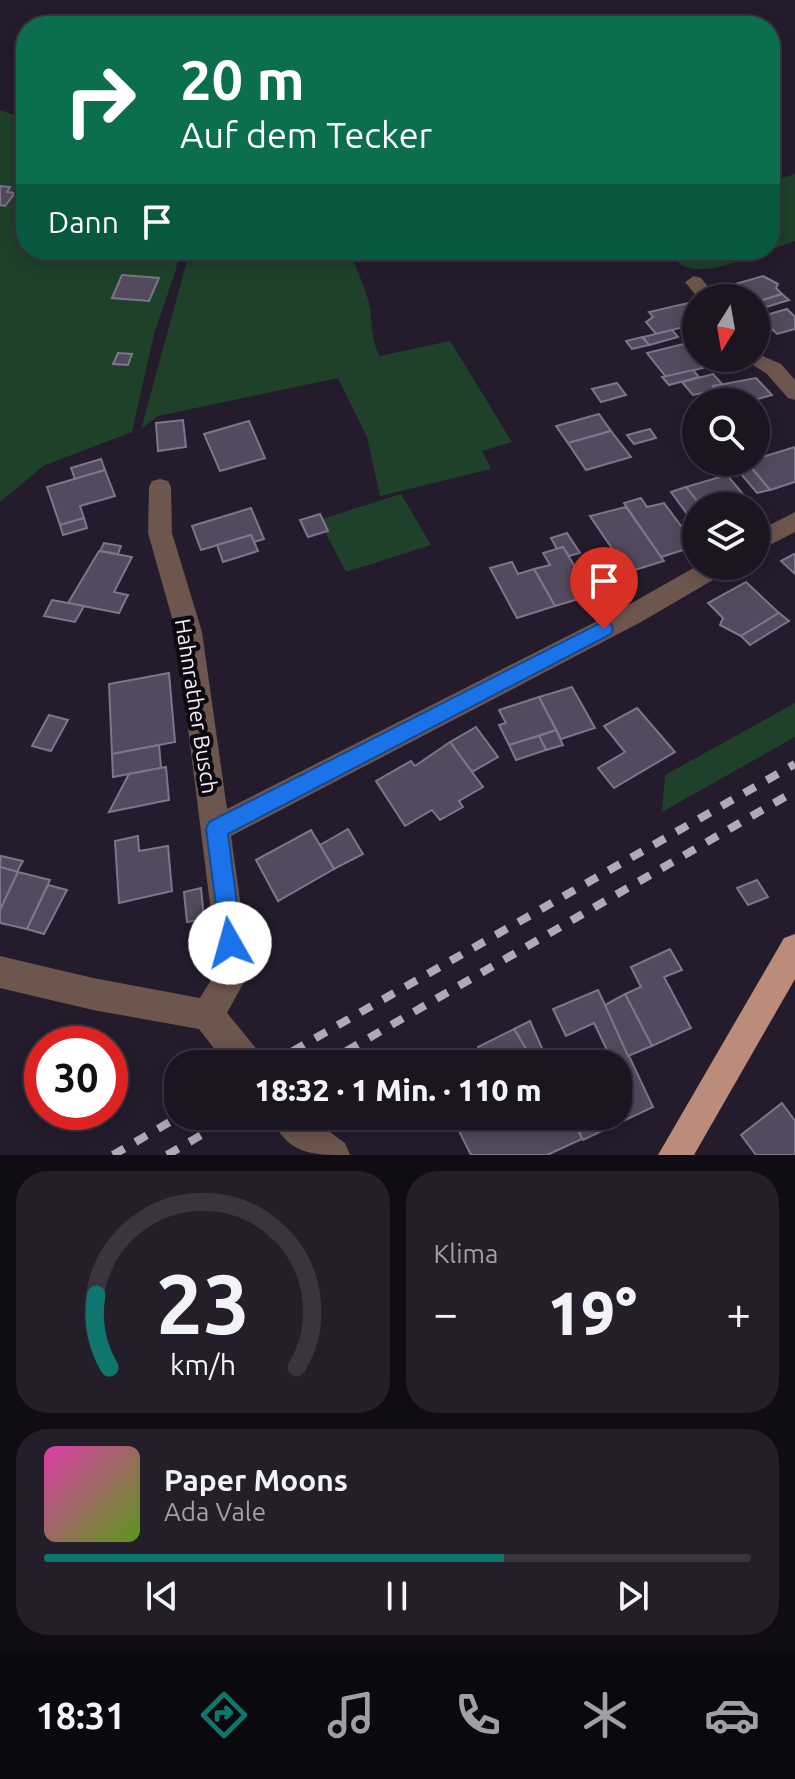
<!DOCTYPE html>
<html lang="de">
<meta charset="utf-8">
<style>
:root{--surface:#1b1522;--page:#241e2a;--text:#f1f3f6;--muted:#a09fa5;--line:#393440;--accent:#0f766e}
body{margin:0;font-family:Ubuntu,sans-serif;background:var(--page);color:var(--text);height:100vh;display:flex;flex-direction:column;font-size:30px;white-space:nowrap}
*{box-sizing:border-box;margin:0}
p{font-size:26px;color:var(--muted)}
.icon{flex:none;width:44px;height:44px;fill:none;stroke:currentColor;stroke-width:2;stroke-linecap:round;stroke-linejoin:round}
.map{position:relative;height:1155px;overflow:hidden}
.side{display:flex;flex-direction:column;gap:16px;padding:16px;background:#0f0c13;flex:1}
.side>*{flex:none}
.top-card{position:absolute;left:16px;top:16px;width:764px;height:244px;border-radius:32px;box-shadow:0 4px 20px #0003,0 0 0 2px var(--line);background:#0b6e4f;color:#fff;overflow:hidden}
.needle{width:52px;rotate:191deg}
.buttons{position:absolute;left:682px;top:284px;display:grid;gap:16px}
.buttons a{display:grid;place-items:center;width:88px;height:88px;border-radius:50%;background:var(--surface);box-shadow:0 4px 20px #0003,0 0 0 2px var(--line);font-size:40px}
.speed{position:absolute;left:24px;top:1026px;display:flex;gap:16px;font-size:40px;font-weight:700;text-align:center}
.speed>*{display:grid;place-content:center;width:104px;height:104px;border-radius:50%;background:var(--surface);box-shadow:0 4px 20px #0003,0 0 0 2px var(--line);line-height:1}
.speed .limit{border:12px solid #d22;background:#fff;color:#111}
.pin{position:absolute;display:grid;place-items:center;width:68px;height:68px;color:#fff;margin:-82px -34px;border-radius:50% 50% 50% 0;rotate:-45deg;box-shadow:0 0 8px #0007}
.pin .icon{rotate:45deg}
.me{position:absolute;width:88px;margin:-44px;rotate:353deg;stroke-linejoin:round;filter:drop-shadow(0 0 6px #0008)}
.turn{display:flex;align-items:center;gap:28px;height:168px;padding:0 32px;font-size:36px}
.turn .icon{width:104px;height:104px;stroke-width:2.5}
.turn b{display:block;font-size:56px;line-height:68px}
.then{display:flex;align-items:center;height:76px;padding:0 32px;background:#0003;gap:16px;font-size:30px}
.big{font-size:60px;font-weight:800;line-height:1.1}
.side .tile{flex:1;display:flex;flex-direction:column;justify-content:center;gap:12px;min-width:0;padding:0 28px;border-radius:32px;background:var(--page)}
.side .dial{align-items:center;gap:0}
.dial svg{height:208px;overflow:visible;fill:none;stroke:var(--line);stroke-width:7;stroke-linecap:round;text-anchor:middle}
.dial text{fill:var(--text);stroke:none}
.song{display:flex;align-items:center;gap:24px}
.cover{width:96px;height:96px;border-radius:12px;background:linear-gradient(135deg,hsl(320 70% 55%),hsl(90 70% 35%))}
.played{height:8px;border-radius:4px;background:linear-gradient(90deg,var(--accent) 65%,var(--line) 65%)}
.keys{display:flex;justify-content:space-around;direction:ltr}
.heat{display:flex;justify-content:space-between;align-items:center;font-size:44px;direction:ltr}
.side .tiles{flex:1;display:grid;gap:16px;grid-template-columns:1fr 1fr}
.tile:last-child{grid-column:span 2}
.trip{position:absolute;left:164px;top:1050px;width:468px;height:80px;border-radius:32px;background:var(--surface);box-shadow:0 4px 20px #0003,0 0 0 2px var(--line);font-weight:800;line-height:80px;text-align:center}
.tabs{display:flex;height:128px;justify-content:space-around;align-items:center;background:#0b080e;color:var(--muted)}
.tabs .icon{width:56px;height:56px}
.tabs .selected{color:var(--accent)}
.tabs b{font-size:36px;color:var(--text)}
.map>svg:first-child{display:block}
</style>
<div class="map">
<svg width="795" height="1155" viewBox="0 0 795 1155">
<rect width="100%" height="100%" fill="#241c2d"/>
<g fill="#1f412a">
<polygon points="0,110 26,119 26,250 179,250 176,270 154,334 132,432 43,466 0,502"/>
<polygon points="795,174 795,241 770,250 770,182"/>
<path d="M190 250H351C355 267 363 283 368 299 373 318 370 340 380 356L450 341 512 442 482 451 491 469 380 496 367 437 338 378 158 416 141 429Z"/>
<path d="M666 250H769C744 258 711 275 686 267 677 264 672 256 666 250Z"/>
<polygon points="401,494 431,545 346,572 319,520"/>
<polygon points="795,703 795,737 662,812 665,775"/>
</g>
<g fill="#534a5e" stroke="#7e758a" stroke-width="2">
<polygon points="0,186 10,187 7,192 15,193 5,206 0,205"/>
<polygon points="122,275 159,278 149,301 112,298"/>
<polygon points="763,276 778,284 776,288 782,294 756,302 756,298 728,298 721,288"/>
<polygon points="782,294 789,300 766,307 760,301"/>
<polygon points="688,303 696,312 696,324 656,334 646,322 653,317 649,312"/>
<polygon points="787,309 795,317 795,329 777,334 760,317"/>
<polygon points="672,330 678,337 649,345 643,337"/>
<polygon points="642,337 649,345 632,349 626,341"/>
<polygon points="683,344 703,368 666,377 647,353"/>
<polygon points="118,353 132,354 128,365 113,364"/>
<polygon points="693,370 699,377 669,385 662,377"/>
<polygon points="713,374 722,384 713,386 716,390 693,395 682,382"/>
<polygon points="756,378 772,395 747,402 726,402 713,386"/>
<polygon points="617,383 626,395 601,402 592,389"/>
<polygon points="599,414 611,431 568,443 556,426"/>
<polygon points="183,420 186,447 158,451 156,423"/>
<polygon points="249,421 265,458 220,471 204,434"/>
<polygon points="650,429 656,438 634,444 627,435"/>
<polygon points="611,431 631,457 586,470 568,443"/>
<polygon points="795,447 795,482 770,490 747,462 756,462 756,459"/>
<polygon points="101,459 105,470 75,479 71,468"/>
<polygon points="748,464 770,490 757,493 736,468"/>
<polygon points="105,470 115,496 80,506 84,518 60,525 47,487"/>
<polygon points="727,475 753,506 701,506 686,487"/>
<polygon points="686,487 701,506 696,506 696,516 690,518 671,492"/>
<polygon points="641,498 647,507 664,503 696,546 661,557 624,503"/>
<polygon points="626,507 661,557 664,561 628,572 590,516"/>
<polygon points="251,508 264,539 254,542 251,535 201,550 192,526"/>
<polygon points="320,514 328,531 308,537 300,520"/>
<polygon points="84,518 87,528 63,535 60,525"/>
<polygon points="567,533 580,553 569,556 563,547 557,549 551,538"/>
<polygon points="251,535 258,551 223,562 217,545"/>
<polygon points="104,543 121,546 118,554 100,551"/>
<polygon points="563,547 592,595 555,606 534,569 550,565 543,553"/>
<polygon points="99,551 132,557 114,592 128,595 119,613 68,603"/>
<polygon points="794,554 795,555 795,574 781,561"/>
<polygon points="512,562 518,574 534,569 555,606 517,618 490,568"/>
<polygon points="746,582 779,613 741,636 720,625 723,618 708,603"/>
<polygon points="52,600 84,606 75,622 44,616"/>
<polygon points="779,613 789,621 750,645 741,636"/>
<polygon points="169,673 175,742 112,754 109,684"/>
<polygon points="572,687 595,728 561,739 539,697"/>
<polygon points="539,697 556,730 509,745 499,725 506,723 499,710"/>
<polygon points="637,708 675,752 614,788 598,768 625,752 604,726"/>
<polygon points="49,715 68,720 51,751 32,746"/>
<polygon points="476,727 498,757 472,772 450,742"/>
<polygon points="556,730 563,745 546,750 539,736"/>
<polygon points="539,736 546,750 516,760 509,745"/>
<polygon points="450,742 483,787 459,801 463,807 440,820 432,810 405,826 376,781 411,761 415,766"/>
<polygon points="159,745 161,768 113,777 112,754"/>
<polygon points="166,767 169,800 109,812 129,774"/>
<polygon points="348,829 363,854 334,869 320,845"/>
<polygon points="311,830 334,869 278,901 256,860"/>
<polygon points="138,836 139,851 168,846 172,891 119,903 115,841"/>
<polygon points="1,856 23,861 17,872 0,867"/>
<polygon points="0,867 18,872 0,910"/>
<polygon points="18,872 50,880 27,929 0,923 0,910"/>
<polygon points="757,880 768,897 748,905 737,888"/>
<polygon points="48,885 67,890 44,934 27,929"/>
<polygon points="201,888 204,919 187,922 184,892"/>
<polygon points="670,949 682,970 664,977 691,1028 652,1046 625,994 641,987 631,967"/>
<polygon points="598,990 653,1107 583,1140 572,1116 618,1116 618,1064 587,1064 609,1054 594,1023 566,1036 553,1009"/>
<polygon points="625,994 652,1046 628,1056 605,1005"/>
<polygon points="530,1021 549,1064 535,1064 514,1029"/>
<polygon points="514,1029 531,1057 519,1063 486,1064 478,1047"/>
<polygon points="782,1103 795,1121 795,1155 756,1155 741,1135"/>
<polygon points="572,1116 582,1139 547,1155 471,1155 452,1117"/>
</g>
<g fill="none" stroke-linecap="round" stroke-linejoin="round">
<g fill="#6d564d" fill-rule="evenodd">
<polygon points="694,276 701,278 717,298 698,298 685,282"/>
<polygon points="756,353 781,364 795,380 795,400 788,398 767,374 742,358 756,358"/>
<polygon points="160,479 168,481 171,487 172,533 202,632 227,809 623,608 697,566 729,566 725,573 641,622 231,836 250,971 227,1013 259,1052 264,1064 226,1064 199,1029 93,1010 0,988 0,956 93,978 200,998 218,968 176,632 148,533 149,487 152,481"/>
<polygon points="795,512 795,532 756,552 756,532"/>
<path d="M270 1116H308L345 1143 350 1155C310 1155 288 1155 270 1116Z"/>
</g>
<polygon fill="#ba8c79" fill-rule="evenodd" points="795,934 795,979 694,1155 658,1155 784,938"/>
<g stroke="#b0aab8" stroke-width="8" stroke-dasharray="13 13" stroke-linecap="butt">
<polyline points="270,1064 795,764"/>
<polyline points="324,1064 795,791"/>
<polyline points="113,1155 180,1116"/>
<polyline points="167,1155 234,1116"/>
</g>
</g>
<polygon fill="#1a73e8" stroke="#114b97" stroke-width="2" points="604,621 611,624 613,629 611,634 228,834 242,943 239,951 230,955 222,951 206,829 209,822"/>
<g text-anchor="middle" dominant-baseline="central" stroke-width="8" stroke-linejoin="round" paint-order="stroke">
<g font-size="22" fill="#f1ecf8" stroke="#0b080f">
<text transform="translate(197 706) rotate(81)">Hahnrather Busch</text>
</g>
</g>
</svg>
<div class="buttons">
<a><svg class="needle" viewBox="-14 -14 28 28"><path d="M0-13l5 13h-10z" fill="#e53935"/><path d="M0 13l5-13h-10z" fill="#a09fa5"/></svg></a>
<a><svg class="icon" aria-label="search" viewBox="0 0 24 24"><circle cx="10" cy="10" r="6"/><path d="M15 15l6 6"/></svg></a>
<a><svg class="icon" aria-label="layers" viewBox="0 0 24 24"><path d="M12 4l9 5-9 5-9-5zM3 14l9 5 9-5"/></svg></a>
</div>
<div class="speed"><div class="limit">30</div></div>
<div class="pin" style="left:604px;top:629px;background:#d93025"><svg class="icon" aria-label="arrive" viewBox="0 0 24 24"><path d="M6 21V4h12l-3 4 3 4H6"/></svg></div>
<svg class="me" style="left:230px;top:943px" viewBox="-20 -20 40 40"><circle r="19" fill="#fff"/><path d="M0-13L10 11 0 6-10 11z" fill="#1a73e8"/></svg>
<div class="trip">18:32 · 1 Min. · 110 m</div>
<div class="top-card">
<div class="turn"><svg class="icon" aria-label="right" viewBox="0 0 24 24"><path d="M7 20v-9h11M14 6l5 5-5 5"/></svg><div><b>20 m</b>Auf dem Tecker</div></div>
<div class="then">Dann<svg class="icon" aria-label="arrive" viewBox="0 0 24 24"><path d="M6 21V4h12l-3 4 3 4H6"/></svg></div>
</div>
</div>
<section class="side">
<div class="tiles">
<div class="tile dial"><svg viewBox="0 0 100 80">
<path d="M14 69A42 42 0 1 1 86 69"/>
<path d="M14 69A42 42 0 0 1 9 41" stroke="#0f766e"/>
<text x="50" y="56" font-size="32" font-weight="700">23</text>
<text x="50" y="72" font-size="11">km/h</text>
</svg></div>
<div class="tile"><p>Klima</p>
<div class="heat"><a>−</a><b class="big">19°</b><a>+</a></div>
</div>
<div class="tile">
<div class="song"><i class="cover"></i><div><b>Paper Moons</b><p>Ada Vale</p></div></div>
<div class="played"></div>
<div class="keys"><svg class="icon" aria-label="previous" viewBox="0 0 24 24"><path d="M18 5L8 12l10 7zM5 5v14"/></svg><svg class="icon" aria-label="pause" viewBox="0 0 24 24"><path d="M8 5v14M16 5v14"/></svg><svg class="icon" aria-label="next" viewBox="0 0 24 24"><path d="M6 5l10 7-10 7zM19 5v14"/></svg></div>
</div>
</div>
</section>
<nav class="tabs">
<b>18:31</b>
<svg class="icon selected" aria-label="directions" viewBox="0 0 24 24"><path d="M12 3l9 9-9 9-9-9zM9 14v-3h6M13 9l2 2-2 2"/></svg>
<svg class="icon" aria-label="music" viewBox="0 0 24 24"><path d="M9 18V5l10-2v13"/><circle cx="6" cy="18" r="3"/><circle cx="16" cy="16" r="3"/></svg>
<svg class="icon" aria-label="phone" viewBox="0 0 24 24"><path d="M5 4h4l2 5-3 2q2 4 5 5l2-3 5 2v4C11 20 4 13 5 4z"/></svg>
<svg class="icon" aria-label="climate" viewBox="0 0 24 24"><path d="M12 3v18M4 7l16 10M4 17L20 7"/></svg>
<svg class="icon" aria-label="car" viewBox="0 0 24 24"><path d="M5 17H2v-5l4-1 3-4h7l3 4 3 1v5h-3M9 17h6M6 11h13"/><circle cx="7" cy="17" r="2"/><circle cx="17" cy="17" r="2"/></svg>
</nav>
